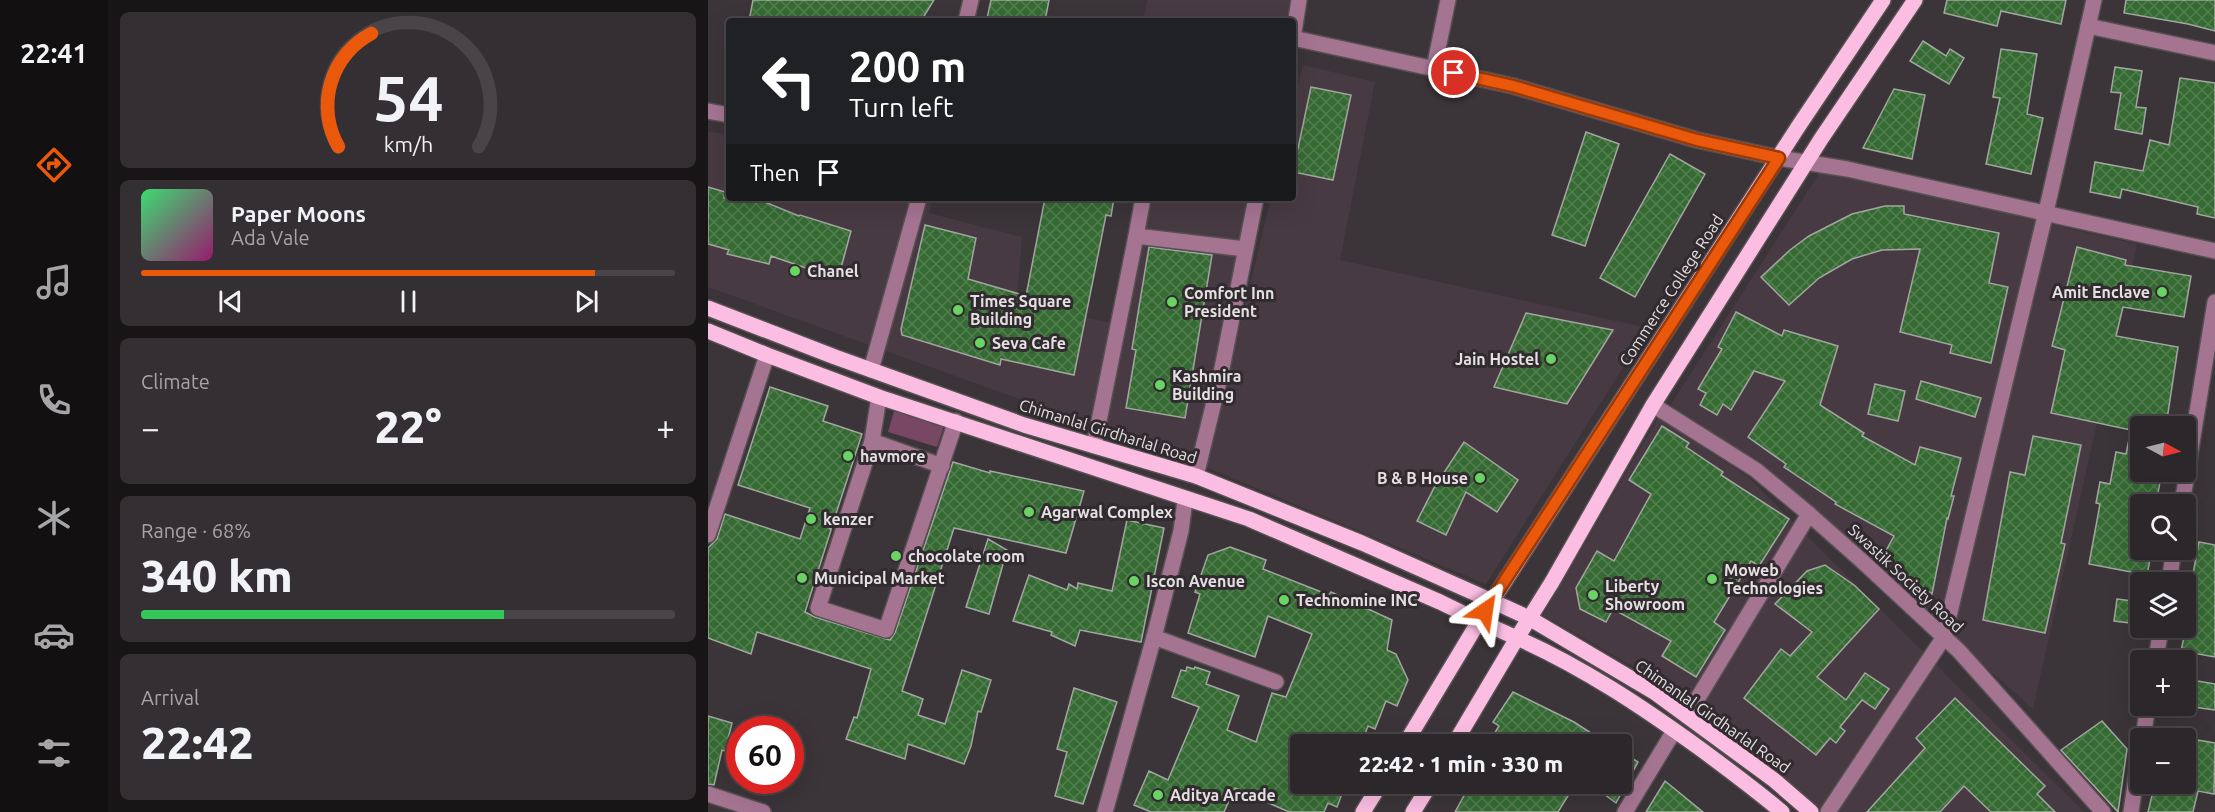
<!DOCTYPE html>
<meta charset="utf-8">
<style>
:root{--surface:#2c272a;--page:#342f32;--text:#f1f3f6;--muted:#a6a5a8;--line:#484447;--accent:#ea580c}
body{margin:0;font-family:Ubuntu,sans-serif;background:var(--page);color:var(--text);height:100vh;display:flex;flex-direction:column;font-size:22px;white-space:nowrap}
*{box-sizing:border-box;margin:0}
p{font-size:20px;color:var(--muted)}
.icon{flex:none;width:33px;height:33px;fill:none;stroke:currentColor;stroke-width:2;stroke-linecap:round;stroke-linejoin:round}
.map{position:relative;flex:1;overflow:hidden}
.side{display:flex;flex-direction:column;gap:12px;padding:12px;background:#181517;width:600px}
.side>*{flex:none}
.guide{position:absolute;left:18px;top:18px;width:570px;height:183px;border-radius:6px;box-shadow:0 6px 24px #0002,0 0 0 2px var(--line);background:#202124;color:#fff;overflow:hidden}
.needle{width:39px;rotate:97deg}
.fabs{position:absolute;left:1422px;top:416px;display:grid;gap:12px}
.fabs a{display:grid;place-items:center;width:66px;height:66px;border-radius:6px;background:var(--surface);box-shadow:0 6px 24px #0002,0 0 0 2px var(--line);font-size:30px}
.speed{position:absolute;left:18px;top:716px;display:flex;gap:12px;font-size:30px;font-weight:700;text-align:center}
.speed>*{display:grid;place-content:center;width:78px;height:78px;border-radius:50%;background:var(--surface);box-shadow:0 6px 24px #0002,0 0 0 2px var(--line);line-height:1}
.speed .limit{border:9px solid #d22;background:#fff;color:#111}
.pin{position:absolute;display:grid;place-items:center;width:51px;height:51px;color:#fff;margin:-26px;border:3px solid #fff;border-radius:50%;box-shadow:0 2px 6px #0007}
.me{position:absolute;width:66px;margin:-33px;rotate:32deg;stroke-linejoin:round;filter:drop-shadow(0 0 4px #0008)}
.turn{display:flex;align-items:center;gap:21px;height:126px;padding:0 24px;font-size:27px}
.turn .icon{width:78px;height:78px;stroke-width:2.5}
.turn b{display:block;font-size:42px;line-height:51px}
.then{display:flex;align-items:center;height:57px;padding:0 24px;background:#0003;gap:12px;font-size:22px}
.big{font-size:45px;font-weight:800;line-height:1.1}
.side .card{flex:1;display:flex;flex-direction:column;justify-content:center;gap:9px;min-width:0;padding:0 21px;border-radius:9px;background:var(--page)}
.side .dial{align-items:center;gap:0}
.dial svg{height:156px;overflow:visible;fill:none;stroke:var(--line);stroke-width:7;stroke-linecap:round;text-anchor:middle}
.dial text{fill:var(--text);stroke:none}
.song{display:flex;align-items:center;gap:18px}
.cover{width:72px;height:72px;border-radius:9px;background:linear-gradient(135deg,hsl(140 70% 55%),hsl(320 70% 35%))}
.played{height:6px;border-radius:3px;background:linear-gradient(90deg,var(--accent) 85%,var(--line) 85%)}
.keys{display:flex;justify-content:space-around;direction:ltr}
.heat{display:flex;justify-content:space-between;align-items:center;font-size:33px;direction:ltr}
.charge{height:9px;border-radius:4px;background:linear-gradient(90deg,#34c759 68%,var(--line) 0)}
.trip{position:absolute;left:582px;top:734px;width:342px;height:60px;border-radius:6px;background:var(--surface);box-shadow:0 6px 24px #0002,0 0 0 2px var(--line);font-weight:800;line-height:60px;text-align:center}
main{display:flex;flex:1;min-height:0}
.tab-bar{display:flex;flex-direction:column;width:108px;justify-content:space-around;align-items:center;background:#121011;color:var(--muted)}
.tab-bar .icon{width:42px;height:42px}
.tab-bar .active{color:var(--accent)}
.tab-bar b{font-size:27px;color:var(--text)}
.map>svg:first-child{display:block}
</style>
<main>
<nav class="tab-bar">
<b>22:41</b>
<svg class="icon active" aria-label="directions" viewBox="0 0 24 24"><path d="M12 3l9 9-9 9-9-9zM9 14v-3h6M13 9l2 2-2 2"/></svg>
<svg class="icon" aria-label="music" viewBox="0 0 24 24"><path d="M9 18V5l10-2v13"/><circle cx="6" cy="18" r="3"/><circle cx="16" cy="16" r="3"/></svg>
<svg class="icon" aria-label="phone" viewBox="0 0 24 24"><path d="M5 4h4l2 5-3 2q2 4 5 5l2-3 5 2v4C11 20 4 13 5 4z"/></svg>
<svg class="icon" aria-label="climate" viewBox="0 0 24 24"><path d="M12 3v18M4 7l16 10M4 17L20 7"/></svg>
<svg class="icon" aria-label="car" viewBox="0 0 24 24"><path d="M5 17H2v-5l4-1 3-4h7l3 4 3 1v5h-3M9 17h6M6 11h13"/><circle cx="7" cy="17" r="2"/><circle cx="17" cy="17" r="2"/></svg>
<svg class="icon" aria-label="filters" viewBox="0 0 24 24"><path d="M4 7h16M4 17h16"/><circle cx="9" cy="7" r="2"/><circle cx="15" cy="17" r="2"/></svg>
</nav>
<section class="side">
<div class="card dial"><svg viewBox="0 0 100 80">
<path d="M14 69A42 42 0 1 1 86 69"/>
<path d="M14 69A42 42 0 0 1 31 11" stroke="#ea580c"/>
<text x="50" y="56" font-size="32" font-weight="700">54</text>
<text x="50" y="72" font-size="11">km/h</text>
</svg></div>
<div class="card">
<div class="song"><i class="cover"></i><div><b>Paper Moons</b><p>Ada Vale</p></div></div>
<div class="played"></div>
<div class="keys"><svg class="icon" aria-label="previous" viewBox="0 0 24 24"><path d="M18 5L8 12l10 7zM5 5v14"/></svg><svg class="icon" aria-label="pause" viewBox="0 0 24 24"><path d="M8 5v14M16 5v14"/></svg><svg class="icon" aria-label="next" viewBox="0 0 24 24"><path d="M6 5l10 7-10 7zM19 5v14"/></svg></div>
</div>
<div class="card"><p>Climate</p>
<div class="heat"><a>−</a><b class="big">22°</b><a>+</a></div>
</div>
<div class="card"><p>Range · 68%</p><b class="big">340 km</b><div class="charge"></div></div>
<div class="card"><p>Arrival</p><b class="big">22:42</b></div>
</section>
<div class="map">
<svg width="1507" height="812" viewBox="0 0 1507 812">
<defs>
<pattern id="building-cross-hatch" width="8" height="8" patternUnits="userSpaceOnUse" patternTransform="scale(1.5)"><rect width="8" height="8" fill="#366a33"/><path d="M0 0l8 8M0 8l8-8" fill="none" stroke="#537f50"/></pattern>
</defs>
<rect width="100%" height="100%" fill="#3b3438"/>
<g fill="#483a42">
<polygon points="439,0 582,0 578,21 435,21"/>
<polygon points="595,65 667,82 632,260 940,328 778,584 498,467 563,198 585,198 585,107"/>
<polygon points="0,131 21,135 21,198 225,198 221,213 314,237 309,302 403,323 431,198 541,198 487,462 0,287"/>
<polygon points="1112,172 1429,244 1325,709 1052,468 962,406"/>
<polygon points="950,418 1040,477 1376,812 1114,812 952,682 835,615"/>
</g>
<polygon fill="#774764" points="186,411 236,426 229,447 180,432"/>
<g fill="url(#building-cross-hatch)" stroke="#a1a7a0" stroke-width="1.5">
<polygon points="45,0 226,0 213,21 41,21"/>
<polygon points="283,0 341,0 337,21 288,21 279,19"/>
<polygon points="1239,0 1358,0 1353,24 1293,11 1289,26 1236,13"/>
<polygon points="1418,0 1507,0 1507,31 1480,24 1416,13"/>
<polygon points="1215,41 1238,56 1242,49 1256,58 1241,84 1202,61"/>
<polygon points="1293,49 1329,54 1319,114 1335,118 1323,174 1278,164 1292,98 1285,97"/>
<polygon points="1407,67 1434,71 1428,107 1438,108 1434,134 1407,129 1413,93 1403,92"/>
<polygon points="1472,78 1507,83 1507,218 1489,214 1490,207 1414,189 1412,198 1382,192 1387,162 1435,171 1442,140 1461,145"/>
<polygon points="603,87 643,95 625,180 585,172"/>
<polygon points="1186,89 1217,95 1204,159 1155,148"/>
<polygon points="878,132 911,144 877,246 844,235"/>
<polygon points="962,154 997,174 927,297 892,278"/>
<polygon points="0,187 17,192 16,198 47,198 91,216 92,215 143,231 130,279 63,256 61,264 19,254 21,250 0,244"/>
<polygon points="337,198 406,198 403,216 398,215 366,375 293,359 292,365 194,335 193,329 217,225 268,238 260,279 318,296"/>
<polygon points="1177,206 1196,206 1196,214 1291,233 1281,283 1300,287 1283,363 1242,353 1244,345 1192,332 1212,249 1174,250 1144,259 1111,278 1081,305 1053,277 1082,250 1101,236 1144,214"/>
<polygon points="441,247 504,255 477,418 418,408 428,350 424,349"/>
<polygon points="1369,247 1418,260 1417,265 1483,276 1476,317 1415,307 1408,336 1470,347 1458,426 1432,426 1432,471 1454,471 1448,504 1432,504 1432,549 1444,549 1439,575 1381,564 1392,504 1388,503 1392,482 1402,484 1408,452 1418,454 1423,430 1343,413 1357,350 1344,346"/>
<polygon points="1028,312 1074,336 1076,330 1130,346 1112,405 1156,433 1154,436 1207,465 1212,447 1253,458 1243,496 1246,496 1240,519 1239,518 1224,594 1175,556 1186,536 1127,504 1128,502 1076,467 1078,464 1040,437 1077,381 1046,371 1023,410 1015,404 1009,415 992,405 998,393 990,389 1014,349 1010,347"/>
<polygon points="818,313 905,330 859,404 786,387"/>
<polygon points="1213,381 1273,398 1267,417 1208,399"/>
<polygon points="1167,384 1197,391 1190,421 1160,414"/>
<polygon points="62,387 120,406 115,421 154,434 123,529 121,528 123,530 97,612 107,617 182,640 187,633 245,462 282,473 282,471 376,491 358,553 246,528 194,691 215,699 210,715 237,724 254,670 283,680 273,712 270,711 263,746 256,764 200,744 197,759 138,739 146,717 149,718 163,669 49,632 43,654 0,638 0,548 9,539 17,514 92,539 102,508 30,485"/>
<polygon points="954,426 981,443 978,447 1015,472 1013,475 1081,519 1051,566 1043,561 1006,622 1017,630 988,677 954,656 963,641 905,609 898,622 872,609 868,588 889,551 906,561 943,494 921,480"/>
<polygon points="1325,436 1373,445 1353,543 1357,544 1337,633 1275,620 1302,472 1317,475"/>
<polygon points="756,442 810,480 789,512 758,492 738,535 709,521 726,488"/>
<polygon points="419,520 456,528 433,642 372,630 367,646 343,635 344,632 305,621 321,575 359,590 361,584 369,589 370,583 404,591"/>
<polygon points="280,539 299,550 281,614 258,607"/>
<polygon points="1491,542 1507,545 1507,657 1473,651 1485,596 1481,595"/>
<polygon points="522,547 558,560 555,569 621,595 623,592 684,620 679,650 688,654 700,680 689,706 678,701 667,729 660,726 653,744 592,744 592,783 638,783 629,807 620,803 616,812 581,812 527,788 516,812 443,812 426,805 441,771 460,780 491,707 464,697 473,670 478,671 479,667 486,669 487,667 502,672 498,684 531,696 519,730 548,742 564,693 578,697 604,634 560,616 547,657 480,633 492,594 487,592 500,555"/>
<polygon points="1117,565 1146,585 1171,609 1109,677 1138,700 1157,673 1181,689 1167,709 1154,700 1132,727 1137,731 1128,743 1122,738 1108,755 1036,698 1073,649 1082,656 1104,632 1067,604 1099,571"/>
<polygon points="1409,599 1432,602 1430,624 1406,621"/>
<polygon points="1478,679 1507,684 1507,710 1478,706"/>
<polygon points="366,688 409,702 375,804 347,796 359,752 349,749"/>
<polygon points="805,692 866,722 900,744 780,744 791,726 785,722"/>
<polygon points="1247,698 1337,786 1329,794 1347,812 1283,812 1256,786 1232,812 1159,812 1217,748 1208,738"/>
<polygon points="0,716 24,723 17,751 14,750 6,785 0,784"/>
<polygon points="1394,721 1419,749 1410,812 1353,750"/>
<polygon points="1478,738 1507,743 1506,794 1490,791 1485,812 1440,812 1447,783 1478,783"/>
<polygon points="914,752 930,762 908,803 881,783 914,783"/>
<polygon points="957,781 995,812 938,812"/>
<polygon points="763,783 868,783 850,812 747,812"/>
</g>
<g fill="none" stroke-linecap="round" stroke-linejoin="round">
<g stroke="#565053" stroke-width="18">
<g id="minor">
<polyline points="258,21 263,0"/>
<polyline points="1380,26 1507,53"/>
<polyline points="585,38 805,86 989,140 1071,158 1139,169 1507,251"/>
<polyline points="585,38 591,0"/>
<polyline points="726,68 740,0"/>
<polyline points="0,111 21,115"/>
<polyline points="428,236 435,198"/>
<polyline points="163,370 211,198"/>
<polyline points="171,397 164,441 110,608 178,630 248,421"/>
<polyline points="945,405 1048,470 1101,514 1154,561 1251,651 1395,812"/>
<polyline points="164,441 234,466"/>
<polyline points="386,446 428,236 537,249"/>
<polyline points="488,476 513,373 548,198"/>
<polyline points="1474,504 1507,302"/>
<polyline points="0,535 59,355"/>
<polyline points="1461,582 1466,549"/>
<polyline points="446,637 568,682"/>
<polyline points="1448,660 1453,627"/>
<polyline points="979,716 1101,514"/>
<polyline points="1435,738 1440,705"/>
<polyline points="0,794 55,812"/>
<polyline points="397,812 446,637 473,531 477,500"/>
<polyline points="917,812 966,731"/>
<polyline points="1120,812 1236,637 1341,199 1386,0"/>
<polyline points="1423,812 1432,751"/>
</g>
</g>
<g stroke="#565053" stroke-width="18">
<g id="major">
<polyline points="0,308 127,357 316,425 488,476 654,543 784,601 1090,127 1175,0"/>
<polyline points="0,331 59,355 171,397 541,519 732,602 771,621 697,744"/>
<path d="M746 744 809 638C875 667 936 708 994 750 1021 770 1048 790 1074 812"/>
<polyline points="655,812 673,783"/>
<polyline points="705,812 723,783"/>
<polyline points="1103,812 1066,780 946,692 821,618 784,601 771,621 809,638 844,582 945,405 1113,139 1207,0"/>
</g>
</g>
<use href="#minor" stroke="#a57491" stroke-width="15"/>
<use href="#major" stroke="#fbbee2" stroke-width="15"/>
</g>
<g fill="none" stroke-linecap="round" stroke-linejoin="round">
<g stroke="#983908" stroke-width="15">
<polyline id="route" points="746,73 805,86 989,140 1071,158 777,611"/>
</g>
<use href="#route" stroke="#ea580c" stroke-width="10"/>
</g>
<g fill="#69d364" stroke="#312a2e" stroke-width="2">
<circle cx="87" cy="271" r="6"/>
<circle cx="1454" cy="292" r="6"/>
<circle cx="464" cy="302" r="6"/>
<circle cx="250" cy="310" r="6"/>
<circle cx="272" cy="343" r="6"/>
<circle cx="843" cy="359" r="6"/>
<circle cx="452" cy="385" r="6"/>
<circle cx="140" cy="456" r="6"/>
<circle cx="772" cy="478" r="6"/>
<circle cx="321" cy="512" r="6"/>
<circle cx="103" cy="519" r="6"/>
<circle cx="188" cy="556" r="6"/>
<circle cx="94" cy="578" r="6"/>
<circle cx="1004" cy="579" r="6"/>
<circle cx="426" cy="581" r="6"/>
<circle cx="885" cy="595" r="6"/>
<circle cx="576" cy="600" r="6"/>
<circle cx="450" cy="795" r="6"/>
</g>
<g text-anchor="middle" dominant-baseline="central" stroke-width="6" stroke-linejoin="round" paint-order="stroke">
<g font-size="16" font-weight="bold" fill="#e4e0e2" stroke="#312a2e" text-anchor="start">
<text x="99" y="271">Chanel</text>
<text x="1442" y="292" text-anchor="end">Amit Enclave</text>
<text x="476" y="293">Comfort Inn<tspan x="476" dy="18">President</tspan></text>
<text x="262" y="301">Times Square<tspan x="262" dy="18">Building</tspan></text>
<text x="284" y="343">Seva Cafe</text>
<text x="831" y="359" text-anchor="end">Jain Hostel</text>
<text x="464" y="376">Kashmira<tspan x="464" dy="18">Building</tspan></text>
<text x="152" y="456">havmore</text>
<text x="760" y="478" text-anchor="end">B &amp; B House</text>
<text x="333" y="512">Agarwal Complex</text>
<text x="115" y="519">kenzer</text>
<text x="200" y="556">chocolate room</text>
<text x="1016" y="570">Moweb<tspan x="1016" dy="18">Technologies</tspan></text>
<text x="106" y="578">Municipal Market</text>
<text x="438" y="581">Iscon Avenue</text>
<text x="897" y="586">Liberty<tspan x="897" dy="18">Showroom</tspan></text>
<text x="588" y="600">Technomine INC</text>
<text x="462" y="795">Aditya Arcade</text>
</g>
<g font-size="16" fill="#e4e0e2" stroke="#312a2e">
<text transform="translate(963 290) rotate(-57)">Commerce College Road</text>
<text transform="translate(400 431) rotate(17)">Chimanlal Girdharlal Road</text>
<text transform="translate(1198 578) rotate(43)">Swastik Society Road</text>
<text transform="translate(1005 716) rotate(35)">Chimanlal Girdharlal Road</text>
</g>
</g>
</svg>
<div class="fabs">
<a><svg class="needle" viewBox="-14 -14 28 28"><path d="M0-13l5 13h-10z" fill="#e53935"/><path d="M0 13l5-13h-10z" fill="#a6a5a8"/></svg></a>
<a><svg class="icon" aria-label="search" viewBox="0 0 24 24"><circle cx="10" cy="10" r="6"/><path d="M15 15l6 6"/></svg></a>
<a><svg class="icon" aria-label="layers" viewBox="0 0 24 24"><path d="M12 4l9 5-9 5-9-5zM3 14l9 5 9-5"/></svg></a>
<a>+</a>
<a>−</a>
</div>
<div class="speed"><div class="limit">60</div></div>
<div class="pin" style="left:746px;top:73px;background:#d93025"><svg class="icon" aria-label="arrive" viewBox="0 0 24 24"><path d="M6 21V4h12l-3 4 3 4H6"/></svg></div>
<svg class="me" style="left:777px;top:611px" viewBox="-20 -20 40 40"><path d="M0-17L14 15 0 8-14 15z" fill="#ea580c" stroke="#fff" stroke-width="4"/></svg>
<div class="trip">22:42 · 1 min · 330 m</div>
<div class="guide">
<div class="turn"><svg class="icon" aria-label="left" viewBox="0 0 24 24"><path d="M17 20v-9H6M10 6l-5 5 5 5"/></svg><div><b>200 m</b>Turn left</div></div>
<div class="then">Then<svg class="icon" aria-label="arrive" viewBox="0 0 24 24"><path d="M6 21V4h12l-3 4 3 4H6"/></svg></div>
</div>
</div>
</main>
